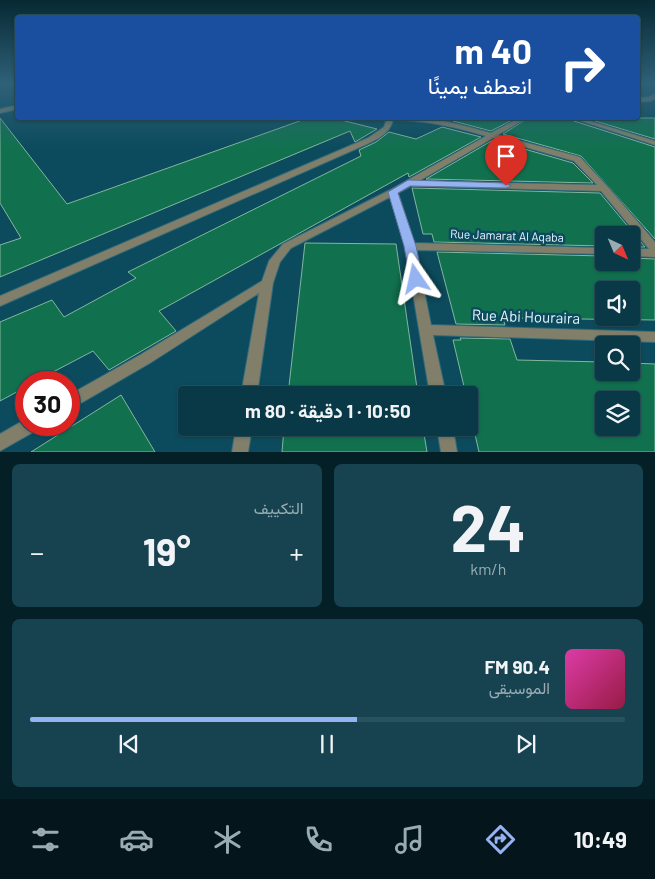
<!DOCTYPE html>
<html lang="ar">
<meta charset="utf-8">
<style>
:root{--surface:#093846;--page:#174351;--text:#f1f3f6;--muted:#99acb3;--line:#29525f;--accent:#95b2f1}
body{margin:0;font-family:Barlow,Vazirmatn,sans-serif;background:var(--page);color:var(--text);direction:rtl;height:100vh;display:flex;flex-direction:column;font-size:19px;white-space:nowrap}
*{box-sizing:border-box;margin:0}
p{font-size:16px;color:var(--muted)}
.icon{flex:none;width:28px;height:28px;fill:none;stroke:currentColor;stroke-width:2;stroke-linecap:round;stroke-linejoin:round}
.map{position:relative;height:452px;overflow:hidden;direction:ltr}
.details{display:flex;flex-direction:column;gap:12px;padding:12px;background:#051f26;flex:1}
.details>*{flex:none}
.top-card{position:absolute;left:15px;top:15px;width:625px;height:105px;border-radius:5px;box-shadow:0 1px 4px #0004,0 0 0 1px var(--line);direction:rtl;background:#1a4fa0;color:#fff;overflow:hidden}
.needle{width:32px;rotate:136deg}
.controls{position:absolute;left:595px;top:226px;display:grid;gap:10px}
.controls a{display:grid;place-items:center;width:45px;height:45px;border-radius:5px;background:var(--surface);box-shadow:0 1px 4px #0004,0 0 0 1px var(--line);font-size:25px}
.speed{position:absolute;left:15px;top:371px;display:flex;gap:10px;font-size:25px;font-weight:700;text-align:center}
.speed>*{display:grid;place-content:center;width:65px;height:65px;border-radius:50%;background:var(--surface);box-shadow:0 1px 4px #0004,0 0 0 1px var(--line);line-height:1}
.speed .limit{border:8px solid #d22;background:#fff;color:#111}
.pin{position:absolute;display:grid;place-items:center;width:42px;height:42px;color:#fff;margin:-51px -21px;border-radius:50% 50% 50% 0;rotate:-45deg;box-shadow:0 0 5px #0007}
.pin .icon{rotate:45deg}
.me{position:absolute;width:55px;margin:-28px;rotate:349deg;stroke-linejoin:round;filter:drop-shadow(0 0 4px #0008)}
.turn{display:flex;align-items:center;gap:18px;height:105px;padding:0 25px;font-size:22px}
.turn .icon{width:65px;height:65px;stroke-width:2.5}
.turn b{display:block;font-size:35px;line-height:42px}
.big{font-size:38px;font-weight:700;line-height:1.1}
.details .widget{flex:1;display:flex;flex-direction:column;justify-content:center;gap:8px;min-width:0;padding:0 18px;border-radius:8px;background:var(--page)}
.details .dial{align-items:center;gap:0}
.dial b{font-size:65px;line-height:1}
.song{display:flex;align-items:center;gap:15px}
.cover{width:60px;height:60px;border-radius:8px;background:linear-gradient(135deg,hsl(320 70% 55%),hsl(340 70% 35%))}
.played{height:5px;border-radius:2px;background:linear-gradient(90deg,var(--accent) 55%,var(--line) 55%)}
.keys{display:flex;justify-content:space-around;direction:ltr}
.heat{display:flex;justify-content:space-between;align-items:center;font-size:28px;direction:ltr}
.details .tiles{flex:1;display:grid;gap:12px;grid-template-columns:1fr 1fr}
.widget:last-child{grid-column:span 2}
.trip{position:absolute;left:178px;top:386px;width:300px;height:50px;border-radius:5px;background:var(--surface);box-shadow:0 1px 4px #0004,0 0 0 1px var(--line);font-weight:700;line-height:50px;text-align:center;direction:rtl}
.dock{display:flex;height:80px;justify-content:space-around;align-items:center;background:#04161c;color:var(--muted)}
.dock .icon{width:35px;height:35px}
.dock .active{color:var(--accent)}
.dock b{font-size:22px;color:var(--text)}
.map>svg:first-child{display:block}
</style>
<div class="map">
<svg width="655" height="452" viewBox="0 0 655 452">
<rect width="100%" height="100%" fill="#0c4b5d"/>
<g fill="#11714f" stroke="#83b79d" fill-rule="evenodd">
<polygon points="0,118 67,204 308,118 333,118 377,129 355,142 350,131 0,277 0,245 21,238 0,203"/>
<polygon points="460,118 516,118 491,131 453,121"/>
<polygon points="528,118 570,118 571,120 655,147 655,239 581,156 503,134"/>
<polygon points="585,118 655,118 655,139"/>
<polygon points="442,127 481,137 409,177 408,173 159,311 176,331 109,370 93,351 34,382 26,382 26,387 0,401 0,322 52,300 64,317 136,278 128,272 361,156 359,150 376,142 389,132 416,139"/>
<polygon points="493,140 573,163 593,183 426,179"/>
<polygon points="412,188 600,193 645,247 631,247 631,235 604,235 604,246 434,242 432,234 423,234"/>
<polygon points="305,243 396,244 418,395 288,395"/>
<path d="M437 252 604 256V262H631V258L655 259V320L503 318 505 325 456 324ZM604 290H631V318H604Z"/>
<path d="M460 338 510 339 517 360 604 362V372H631V363L655 364V452H479L469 408V395H466L453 340H461ZM604 400H631V428H604Z"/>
<polygon points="121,395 155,452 31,452"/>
<polygon points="284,428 423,428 427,452 282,452"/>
</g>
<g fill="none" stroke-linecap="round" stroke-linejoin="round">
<g stroke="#336a7a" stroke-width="2">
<g id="minor">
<polygon points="0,84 4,84 0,86"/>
<polygon points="655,94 655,99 650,101 638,102 638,98 649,97"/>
<polygon points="18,105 18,109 0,113 0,109"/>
<path d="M387 118C422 113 457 124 491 133L519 118H526L525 119 498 135 580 157 607 186 655 242V257L631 256V249H649L601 191 411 186 398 193 414 243 604 248V254L416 250 431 325 655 332V342L433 335 446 395H430L405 246 390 197 291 248 280 262 273 283 257 395H241L259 293 150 363 69 410V395L140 355 262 281 269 261 283 244 390 190 486 136C455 127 426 120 393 120 390 133 378 139 367 144L0 306V296L368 138 384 127ZM493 138 574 161 597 185 419 181Z"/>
<polygon points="572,118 580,118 655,141 655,145"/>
<polygon points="26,419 26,425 39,425 37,430 0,451 0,434"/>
<polygon points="236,428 252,428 248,452 232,452"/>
<polygon points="437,428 453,428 457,452 441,452"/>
</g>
</g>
<use href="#minor" fill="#817f6a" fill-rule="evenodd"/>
</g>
<linearGradient id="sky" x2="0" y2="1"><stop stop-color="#072933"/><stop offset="0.57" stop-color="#2e6178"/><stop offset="1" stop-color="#2e6178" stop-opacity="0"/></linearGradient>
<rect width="655" height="147" fill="url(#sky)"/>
<polygon fill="#95b2f1" stroke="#61749d" points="408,180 506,183 511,186 506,188 410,186 398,193 416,246 423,279 421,282 412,282 410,279 404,246 388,192"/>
<g text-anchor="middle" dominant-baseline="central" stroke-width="5" stroke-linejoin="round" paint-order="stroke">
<g font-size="12" fill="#e7f8ff" stroke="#0c4b5d">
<text transform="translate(507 235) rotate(2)">Rue Jamarat Al Aqaba</text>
</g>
<g font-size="15" fill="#e7f8ff" stroke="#0c4b5d">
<text transform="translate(526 316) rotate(2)">Rue Abi Houraira</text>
</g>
</g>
</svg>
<div class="controls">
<a><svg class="needle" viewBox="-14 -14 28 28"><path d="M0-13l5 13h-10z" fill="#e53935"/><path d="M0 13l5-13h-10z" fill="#99acb3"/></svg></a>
<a><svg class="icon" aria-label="sound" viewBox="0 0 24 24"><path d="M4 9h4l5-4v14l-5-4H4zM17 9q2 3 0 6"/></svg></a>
<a><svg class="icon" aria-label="search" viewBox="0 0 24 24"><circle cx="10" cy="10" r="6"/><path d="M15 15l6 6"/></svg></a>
<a><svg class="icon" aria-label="layers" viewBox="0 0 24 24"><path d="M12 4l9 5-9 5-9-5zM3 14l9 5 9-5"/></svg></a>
</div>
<div class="speed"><div class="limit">30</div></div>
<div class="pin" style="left:506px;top:186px;background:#d93025"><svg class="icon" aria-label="arrive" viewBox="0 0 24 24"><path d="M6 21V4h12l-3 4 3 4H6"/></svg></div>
<svg class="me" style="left:416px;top:279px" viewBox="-20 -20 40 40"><path d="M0-17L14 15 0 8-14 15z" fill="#95b2f1" stroke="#fff" stroke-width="4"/></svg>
<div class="trip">10:50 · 1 دقيقة · 80 m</div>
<div class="top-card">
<div class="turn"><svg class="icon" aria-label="right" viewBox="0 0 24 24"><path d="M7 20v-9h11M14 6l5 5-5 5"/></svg><div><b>40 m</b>انعطف يمينًا</div></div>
</div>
</div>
<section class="details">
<div class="tiles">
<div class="widget dial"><b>24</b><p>km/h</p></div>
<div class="widget"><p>التكييف</p>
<div class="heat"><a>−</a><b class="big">19°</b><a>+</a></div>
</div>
<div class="widget">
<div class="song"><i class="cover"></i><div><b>90.4 FM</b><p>الموسيقى</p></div></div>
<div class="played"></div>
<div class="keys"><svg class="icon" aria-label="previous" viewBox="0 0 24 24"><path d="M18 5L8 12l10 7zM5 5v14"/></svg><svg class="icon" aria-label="pause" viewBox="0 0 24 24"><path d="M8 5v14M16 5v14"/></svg><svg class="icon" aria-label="next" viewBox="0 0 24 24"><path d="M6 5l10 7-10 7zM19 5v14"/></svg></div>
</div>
</div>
</section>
<nav class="dock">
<b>10:49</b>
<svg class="icon active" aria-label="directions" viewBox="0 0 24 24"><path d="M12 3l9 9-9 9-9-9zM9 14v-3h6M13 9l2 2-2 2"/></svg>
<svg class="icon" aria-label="music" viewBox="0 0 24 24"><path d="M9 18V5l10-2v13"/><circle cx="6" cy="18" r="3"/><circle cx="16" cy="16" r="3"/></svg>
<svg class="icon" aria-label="phone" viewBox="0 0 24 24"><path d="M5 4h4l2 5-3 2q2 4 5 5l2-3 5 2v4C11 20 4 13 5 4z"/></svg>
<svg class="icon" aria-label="climate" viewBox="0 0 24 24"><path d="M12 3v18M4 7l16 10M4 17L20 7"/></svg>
<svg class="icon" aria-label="car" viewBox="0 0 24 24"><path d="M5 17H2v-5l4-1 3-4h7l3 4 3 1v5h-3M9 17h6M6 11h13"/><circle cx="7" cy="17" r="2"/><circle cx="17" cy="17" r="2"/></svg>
<svg class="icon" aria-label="filters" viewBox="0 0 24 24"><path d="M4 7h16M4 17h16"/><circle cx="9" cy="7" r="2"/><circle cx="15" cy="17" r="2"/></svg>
</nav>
